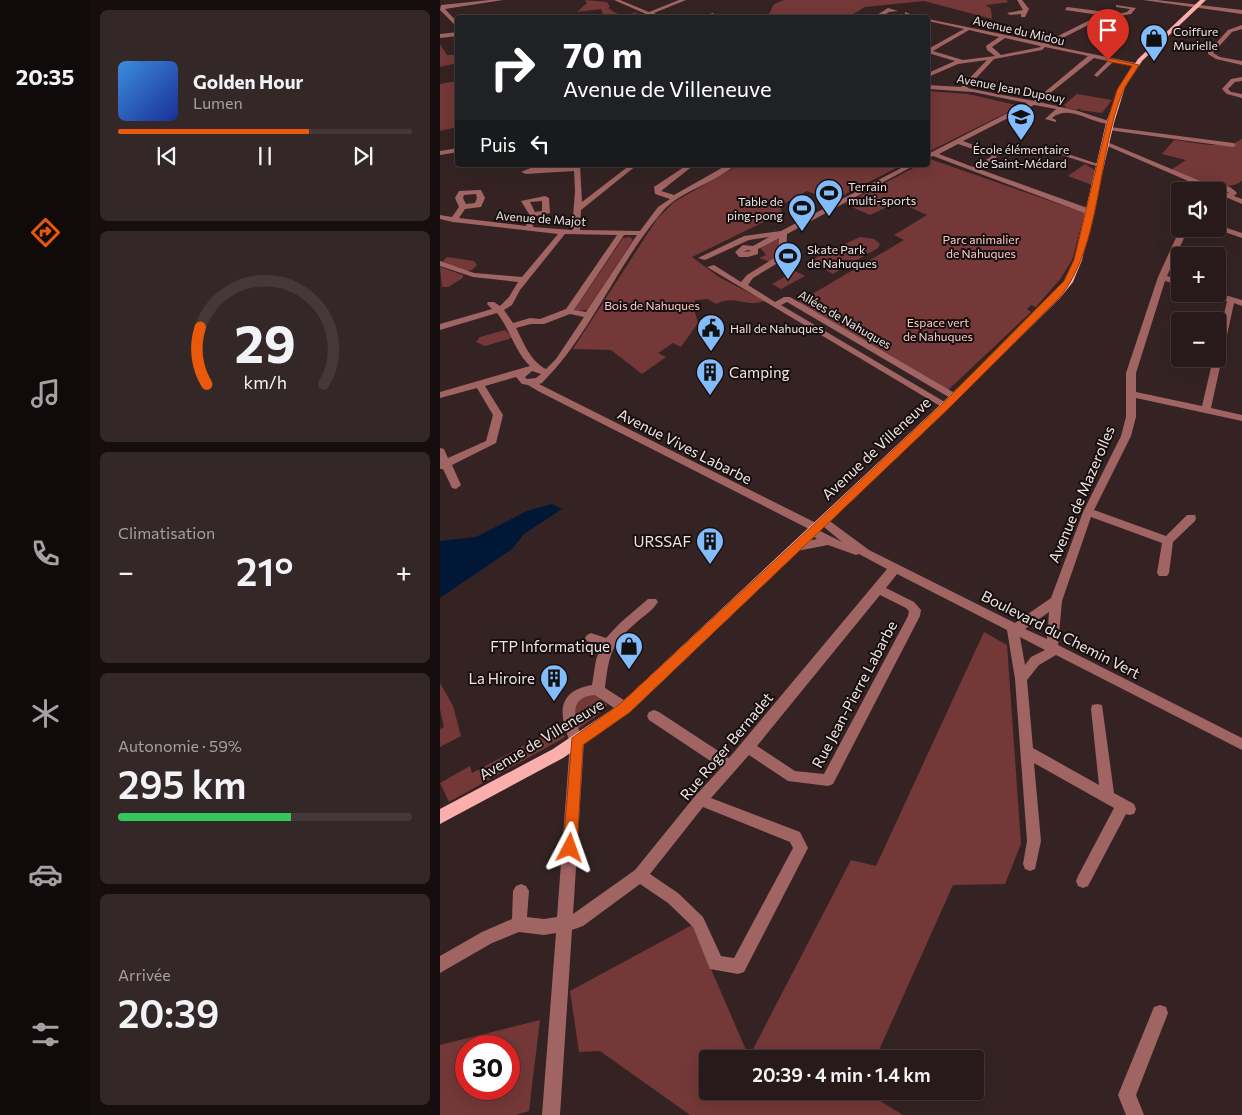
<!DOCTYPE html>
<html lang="fr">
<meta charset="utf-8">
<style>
:root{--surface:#281a1a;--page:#342727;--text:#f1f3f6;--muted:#a5a1a2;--line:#443839;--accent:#ea580c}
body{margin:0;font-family:Commissioner,sans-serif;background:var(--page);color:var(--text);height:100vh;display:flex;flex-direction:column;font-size:19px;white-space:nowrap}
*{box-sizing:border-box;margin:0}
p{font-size:16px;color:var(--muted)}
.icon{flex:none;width:28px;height:28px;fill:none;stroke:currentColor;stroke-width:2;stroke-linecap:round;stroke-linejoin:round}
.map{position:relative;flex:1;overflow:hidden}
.drawer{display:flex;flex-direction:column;gap:10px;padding:10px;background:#160e0e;width:350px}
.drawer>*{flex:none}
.hud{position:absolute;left:15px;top:15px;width:475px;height:152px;border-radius:5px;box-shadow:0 5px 20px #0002,0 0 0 1px var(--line);background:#202124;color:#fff;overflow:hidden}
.buttons{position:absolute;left:731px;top:182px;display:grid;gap:10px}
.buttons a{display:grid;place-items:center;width:55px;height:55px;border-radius:5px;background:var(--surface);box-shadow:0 5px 20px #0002,0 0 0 1px var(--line);font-size:25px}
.speed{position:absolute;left:15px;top:1035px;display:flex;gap:10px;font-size:25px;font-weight:700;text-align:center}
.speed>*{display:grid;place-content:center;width:65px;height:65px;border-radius:50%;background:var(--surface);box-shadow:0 5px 20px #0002,0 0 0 1px var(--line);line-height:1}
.speed .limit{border:8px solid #d22;background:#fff;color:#111}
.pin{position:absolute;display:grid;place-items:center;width:42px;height:42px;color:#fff;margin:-51px -21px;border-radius:50% 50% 50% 0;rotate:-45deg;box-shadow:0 0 5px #0007}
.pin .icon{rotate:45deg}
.me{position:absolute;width:55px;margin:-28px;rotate:4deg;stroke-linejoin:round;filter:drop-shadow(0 0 4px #0008)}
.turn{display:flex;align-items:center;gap:18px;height:105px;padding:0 25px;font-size:22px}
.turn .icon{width:65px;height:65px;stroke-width:2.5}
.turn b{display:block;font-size:35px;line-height:42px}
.then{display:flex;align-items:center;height:48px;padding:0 25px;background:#0003;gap:10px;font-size:19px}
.big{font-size:38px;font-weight:600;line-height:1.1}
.drawer .widget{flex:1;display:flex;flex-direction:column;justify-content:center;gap:8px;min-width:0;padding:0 18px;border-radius:8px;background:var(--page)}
.drawer .dial{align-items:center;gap:0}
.dial svg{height:130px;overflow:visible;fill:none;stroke:var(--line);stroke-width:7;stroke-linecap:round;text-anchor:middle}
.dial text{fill:var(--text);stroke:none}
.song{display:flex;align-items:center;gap:15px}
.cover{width:60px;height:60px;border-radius:8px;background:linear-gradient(135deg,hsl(210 70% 55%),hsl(230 70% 35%))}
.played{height:5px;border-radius:2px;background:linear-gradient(90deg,var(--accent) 65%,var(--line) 65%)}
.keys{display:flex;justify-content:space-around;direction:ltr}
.heat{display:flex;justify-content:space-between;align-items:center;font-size:28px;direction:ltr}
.charge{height:8px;border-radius:4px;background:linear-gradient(90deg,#34c759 59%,var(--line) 0)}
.trip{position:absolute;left:259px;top:1050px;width:285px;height:50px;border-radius:5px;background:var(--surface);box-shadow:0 5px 20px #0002,0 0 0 1px var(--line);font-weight:600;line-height:50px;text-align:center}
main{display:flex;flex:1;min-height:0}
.tabs{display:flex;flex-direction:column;width:90px;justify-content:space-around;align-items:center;background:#100a0a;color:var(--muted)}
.tabs .icon{width:35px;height:35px}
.tabs .selected{color:var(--accent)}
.tabs b{font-size:22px;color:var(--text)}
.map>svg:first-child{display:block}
</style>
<main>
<nav class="tabs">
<b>20:35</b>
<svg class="icon selected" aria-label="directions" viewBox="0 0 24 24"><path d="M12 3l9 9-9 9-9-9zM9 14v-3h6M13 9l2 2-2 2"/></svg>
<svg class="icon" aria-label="music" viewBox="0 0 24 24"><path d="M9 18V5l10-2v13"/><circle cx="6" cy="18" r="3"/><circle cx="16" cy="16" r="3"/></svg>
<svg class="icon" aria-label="phone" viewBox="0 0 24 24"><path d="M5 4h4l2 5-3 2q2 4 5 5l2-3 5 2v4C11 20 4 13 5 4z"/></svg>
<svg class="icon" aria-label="climate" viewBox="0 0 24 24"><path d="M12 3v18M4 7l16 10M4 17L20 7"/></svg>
<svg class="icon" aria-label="car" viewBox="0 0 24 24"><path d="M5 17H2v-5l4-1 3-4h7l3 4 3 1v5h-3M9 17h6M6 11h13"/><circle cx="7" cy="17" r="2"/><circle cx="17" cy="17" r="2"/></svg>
<svg class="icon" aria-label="filters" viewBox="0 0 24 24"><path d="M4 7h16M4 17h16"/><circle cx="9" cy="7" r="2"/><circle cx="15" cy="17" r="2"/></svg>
</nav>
<section class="drawer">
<div class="widget">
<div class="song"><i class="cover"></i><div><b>Golden Hour</b><p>Lumen</p></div></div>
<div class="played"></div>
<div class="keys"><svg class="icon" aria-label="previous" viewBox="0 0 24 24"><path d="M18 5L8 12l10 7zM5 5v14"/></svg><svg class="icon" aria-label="pause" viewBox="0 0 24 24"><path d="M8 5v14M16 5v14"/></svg><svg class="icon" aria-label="next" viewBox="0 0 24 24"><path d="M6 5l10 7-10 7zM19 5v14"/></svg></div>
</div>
<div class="widget dial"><svg viewBox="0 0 100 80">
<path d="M14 69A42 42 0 1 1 86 69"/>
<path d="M14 69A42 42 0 0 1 10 34" stroke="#ea580c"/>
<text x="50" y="56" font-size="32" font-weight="700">29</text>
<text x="50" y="72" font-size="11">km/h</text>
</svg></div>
<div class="widget"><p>Climatisation</p>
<div class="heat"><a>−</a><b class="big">21°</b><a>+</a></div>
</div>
<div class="widget"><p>Autonomie · 59%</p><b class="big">295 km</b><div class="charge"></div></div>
<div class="widget"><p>Arrivée</p><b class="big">20:39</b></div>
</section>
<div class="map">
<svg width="802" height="1115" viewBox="0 0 802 1115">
<rect width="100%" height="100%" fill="#352323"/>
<g fill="#743838" fill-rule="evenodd">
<polygon points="145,0 167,2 170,7 168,8 181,16 198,12 195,14 210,17 164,17 161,9 137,12 147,3"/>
<polygon points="344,0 566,0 569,2 546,5 551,9 552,19 484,1 425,7 408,17 320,18 328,16 334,4"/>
<polygon points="0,44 7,55 17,55 17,63 0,67"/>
<polygon points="17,81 17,127 0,131 0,84"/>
<polygon points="488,91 528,94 580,106 488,152"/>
<polygon points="637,94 672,100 662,113 639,110 641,108 636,110 626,108 624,105"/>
<path d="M802 139V181C782 195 752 178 731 170L746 160 722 154 734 140C755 142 784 151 802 139Z"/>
<polygon points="490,159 645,213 632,260 621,278 596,307 591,305 587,309 591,312 507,391 357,303 464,240 454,235 487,215 458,202 430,215 405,204 479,165 488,165"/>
<polygon points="645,164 655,170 652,185 628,176"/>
<path d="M299 165H462L392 201 367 191 340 206 342 213 252 257 279 277 325 301C304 308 297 294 276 304L268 299 255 300 254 309 258 323 241 347 233 343 218 353 226 357 202 374 171 350 133 349 217 219 234 202Z"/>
<polygon points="190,237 193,240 147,310 136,311 135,309 183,238"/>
<polygon points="337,237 340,241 342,254 330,262 319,258 326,255 319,246"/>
<polygon points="420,237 434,239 440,244 438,248 393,274 386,270 392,267 388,264 399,257 377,268 368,265 371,260"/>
<polygon points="7,257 34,261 37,265 32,270 24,271 2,262"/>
<polygon points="0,267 23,275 23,278 8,287 2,287"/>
<polygon points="355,271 365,276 341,289 332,284"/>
<polygon points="65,330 72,337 69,339 45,346 36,342 40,337"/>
<polygon points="544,632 567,645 581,844 565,884 513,885 435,1059 268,1059 268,1091 424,1091 463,1115 250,1115 160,1051 139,1052 130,991 252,925 309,1057 411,860 436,866"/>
<polygon points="0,683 13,706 21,736 0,747 0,729 4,727 0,709"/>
<polygon points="151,694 157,695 167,705 155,717 138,729 131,706 135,700"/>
<polygon points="123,733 125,737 120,740 9,802 0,783 30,766 32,773 102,736"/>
<path d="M100 1020 89 1111 76 1115H0V1045ZM26 1046H69V1089H26Z"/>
</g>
<polygon fill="#001735" points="112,504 122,509 84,534 72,549 0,598 0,541 36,537 87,511"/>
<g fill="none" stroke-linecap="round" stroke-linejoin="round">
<g fill="#a06462" fill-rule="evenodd">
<polygon points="50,0 63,0 5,9 18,23 18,28 0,10 1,5"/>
<polygon points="174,0 180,0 209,12 239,0 246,0 214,13 223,18 215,18"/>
<polygon points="577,0 582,0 589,9 585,17 581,17 581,14 570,15 567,13 583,10"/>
<polygon points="703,0 717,0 802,10 802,14"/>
<path d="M676 5 696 8 691 14 658 20 609 45 696 63 698 66 673 62 657 77 654 75 668 61 654 58 599 102 638 111 672 122V124C652 125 630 103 612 118L616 120V122L605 119 616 109 594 105 523 141 557 154 556 159 539 169 653 210V214H647L493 156 488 158V154L587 103 533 92 488 89V85L521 87 547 60 518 64 488 77V73L515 61 488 53V49L524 29 488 21V19L604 43 654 18 687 12 690 9 676 7ZM529 30 559 37 546 46 547 50 555 56 523 60 493 51ZM565 38 600 46 601 47 561 55 552 47ZM605 47 648 56 594 101 527 88 554 59 602 50ZM518 144 551 155V157L533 167 499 154Z"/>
<polygon points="627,7 666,12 669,14 666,16 625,10"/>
<polygon points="448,8 458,11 449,12 439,18 432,18"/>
<polygon points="465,12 480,18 473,18 465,14"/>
<polygon points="273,13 275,16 260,18 260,17"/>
<polygon points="802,25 802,29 792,32 773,53 780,57 802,61 802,65 776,59 768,54 768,52 788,30"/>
<polygon points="18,32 18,36 0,38 0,34"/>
<polygon points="802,77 802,81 795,82 788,89 791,92 802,94 802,98 787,94 782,89 791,79"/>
<polygon points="670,127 793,143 796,145 793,147 668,130 668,128"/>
<path d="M667 142 772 186C782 183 790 185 797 193L794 196 802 199V204L788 198 778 197V193H789L783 189 769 190 665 145 664 144Z"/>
<polygon points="18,148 18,152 0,155 0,151"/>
<polygon points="606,148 610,148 664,166 659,167 606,150"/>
<path d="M98 165H108L111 168 140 165 142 202 190 165H197L141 210 140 230 200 231 218 207 230 199 215 194 214 187 247 165H254L221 191 234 195 287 165H295C274 184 241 190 222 212 176 265 152 333 102 383L99 384 380 525 381 528 380 531 402 542 378 522 383 518 387 519 429 550 575 623 611 598 643 512 681 436 686 417V373L718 277 740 229H748L727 276 740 280V285L725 281 696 373V392L762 406 773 359H778V340L787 301 769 294 778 293 802 300V306L794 303 771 408 802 415V421L696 398V417L691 436 654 510 726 536 747 515H755L756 518 755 521 733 542 729 573 727 576H719L717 573 722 543 651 517 622 601 618 645 802 738V750L616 655 599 665 587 680 593 748 659 785 651 709 652 705 657 704 662 705 674 793 694 804 696 809 694 814 689 815 686 814 648 886 643 888 638 886 636 881 638 876 674 808 594 763 601 841 595 869 590 871 585 869 583 864 587 841 575 679 567 630 457 574 446 588 474 602 481 610 480 616 393 784 388 786 348 781 309 755 271 798 360 832 368 848 304 972 298 974 270 969 253 927 228 903 200 884 143 926 132 930 120 1115H102L116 933 104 935 79 932 52 943 0 973V956L42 932 72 919 73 891 76 886 81 884 86 886 89 891 87 917 104 919 117 917 130 742C119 715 116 691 152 685L156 660 161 646 147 641 145 638 147 635 151 633 166 638 180 623 208 599H216L218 602C213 610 205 615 198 621 171 644 169 654 165 688L190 704 191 708 190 712 185 713 180 712 155 695C125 697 136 724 144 742L133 914 195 870 255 796 281 768 209 720 207 716 209 712 214 710 219 712 289 758 447 569 419 554 416 555 388 545 357 551 353 550 351 547 353 544 377 539 368 532 369 529 98 391 88 385 82 384 76 377 45 386 63 415 56 443 12 465 21 485 16 489 12 488 3 469H0V448L4 449 8 458 46 441 53 415 37 388 0 398V392L90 366C75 352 70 329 57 313L0 330V324L52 309 47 304 48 302H54L60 306 69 297 78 282 33 277 0 266V261L34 273 82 277 118 234 13 222 0 219V215L12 217 19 207 15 198 19 191 38 190H41L45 198 41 207 25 209 19 218 86 226 89 214 81 201 105 196 109 198 110 213 96 216 93 227 132 230 135 191 134 171 86 174 81 172ZM36 194 37 198 35 203 26 204 23 198 24 195ZM102 201V211L95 212 90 202ZM125 234 177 235 126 309 100 319 90 318 73 323 64 310 72 305 80 290ZM184 235H197L146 312 134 310ZM130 314 144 317 116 359 106 369C90 361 84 343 76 328L91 324H104ZM92 371 101 374 96 378 87 379 85 377ZM440 595 466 608 469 611 468 616 384 774 355 771 317 746ZM609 612 607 639 585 629ZM580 637 605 650 591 657 585 665ZM263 807 350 842 353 848 294 958 281 956 263 917 238 893 210 874Z"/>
<path d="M467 165H475L347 234 346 258 313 278 308 285 335 302 344 297H350L518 395V399H512L347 302 341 305 508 404 510 406 505 409 267 267 274 265 301 282 307 275 339 255V238L318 249V254L308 257H299L295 252 303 245 313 246 329 237 309 240 265 260 258 258 304 236 341 231ZM308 250 311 251 304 252Z"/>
<polygon points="778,225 802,233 802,238 776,229 778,229"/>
<polygon points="720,1005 726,1007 728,1013 696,1095 704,1115 686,1115 678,1095 714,1007"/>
</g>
<polygon fill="#fbafac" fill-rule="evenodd" points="760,0 766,0 702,61 685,87 674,123 642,260 633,282 620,298 509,408 190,712 123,758 0,824 0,809 113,749 180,704 501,404 614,294 624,281 634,260 666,123 679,87 698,59"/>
</g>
<path fill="#ea580c" stroke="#983908" d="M668 58 699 65C694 74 687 82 683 91 657 154 662 245 620 297L509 408 190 712 143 745 137 848 135 853 130 855 125 853 123 848 132 738 180 704 353 544 502 404 624 281 634 260 667 123 677 90 692 66 666 61Z"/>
<defs>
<g id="shop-pin" transform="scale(1.4375)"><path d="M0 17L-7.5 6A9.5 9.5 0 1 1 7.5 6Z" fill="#83bcfb" stroke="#170f0f"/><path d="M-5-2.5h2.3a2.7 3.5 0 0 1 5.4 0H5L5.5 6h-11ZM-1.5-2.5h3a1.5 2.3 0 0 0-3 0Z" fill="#111"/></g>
<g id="school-pin" transform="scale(1.4375)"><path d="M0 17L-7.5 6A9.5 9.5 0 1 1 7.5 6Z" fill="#83bcfb" stroke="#170f0f"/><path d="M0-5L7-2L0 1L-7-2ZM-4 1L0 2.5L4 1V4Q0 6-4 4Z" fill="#111"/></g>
<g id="stadium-pin" transform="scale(1.4375)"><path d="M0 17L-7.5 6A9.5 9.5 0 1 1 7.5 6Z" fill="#83bcfb" stroke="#170f0f"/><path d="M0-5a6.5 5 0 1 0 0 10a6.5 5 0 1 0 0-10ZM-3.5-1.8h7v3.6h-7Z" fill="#111"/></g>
<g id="civic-pin" transform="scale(1.4375)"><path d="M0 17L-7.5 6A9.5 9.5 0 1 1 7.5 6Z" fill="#83bcfb" stroke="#170f0f"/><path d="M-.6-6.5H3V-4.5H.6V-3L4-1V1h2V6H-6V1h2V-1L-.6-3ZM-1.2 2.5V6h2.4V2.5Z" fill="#111"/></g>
<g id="building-pin" transform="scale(1.4375)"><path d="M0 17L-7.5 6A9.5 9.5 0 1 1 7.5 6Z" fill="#83bcfb" stroke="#170f0f"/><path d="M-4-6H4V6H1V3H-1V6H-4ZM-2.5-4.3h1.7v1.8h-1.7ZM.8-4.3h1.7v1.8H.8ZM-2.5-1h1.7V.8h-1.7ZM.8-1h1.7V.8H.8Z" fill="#111"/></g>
</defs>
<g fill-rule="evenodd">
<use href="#shop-pin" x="714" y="38"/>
<use href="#school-pin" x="581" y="117"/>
<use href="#stadium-pin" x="389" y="193"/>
<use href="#stadium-pin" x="362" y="208"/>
<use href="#stadium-pin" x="348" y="256"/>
<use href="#civic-pin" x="271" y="328"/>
<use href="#building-pin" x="270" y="372"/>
<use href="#building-pin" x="270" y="541"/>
<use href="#shop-pin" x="189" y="646"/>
<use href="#building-pin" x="114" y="678"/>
</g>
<g text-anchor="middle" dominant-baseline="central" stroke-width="4" stroke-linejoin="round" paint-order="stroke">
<g font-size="12" fill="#f1e5e4" stroke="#170f0f">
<text transform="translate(579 30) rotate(13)">Avenue du Midou</text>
<text transform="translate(571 88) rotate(11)">Avenue Jean Dupouy</text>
<text transform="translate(101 218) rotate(4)">Avenue de Majot</text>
<text transform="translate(405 319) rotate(30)">Allées de Nahuques</text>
</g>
<g font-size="12" fill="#f1e5e4" stroke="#170f0f" text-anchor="start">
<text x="733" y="31">Coiffure<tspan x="733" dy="14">Murielle</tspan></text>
<text x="581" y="149" text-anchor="middle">École élémentaire<tspan x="581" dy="14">de Saint-Médard</tspan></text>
<text x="408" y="186">Terrain<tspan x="408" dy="14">multi-sports</tspan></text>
<text x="343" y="201" text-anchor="end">Table de<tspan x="343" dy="14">ping-pong</tspan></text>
<text x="367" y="249">Skate Park<tspan x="367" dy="14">de Nahuques</tspan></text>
<text x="290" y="328">Hall de Nahuques</text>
</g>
<g font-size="12" fill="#fbc8c5" stroke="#170f0f">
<text x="541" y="239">Parc animalier<tspan x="541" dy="14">de Nahuques</tspan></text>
<text x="212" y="305">Bois de Nahuques</text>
<text x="498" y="322">Espace vert<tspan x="498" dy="14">de Nahuques</tspan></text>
</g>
<g font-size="15" fill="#f1e5e4" stroke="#170f0f" text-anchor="end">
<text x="289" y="372" text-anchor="start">Camping</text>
<text x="251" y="541">URSSAF</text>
<text x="170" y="646">FTP Informatique</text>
<text x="95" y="678">La Hiroire</text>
</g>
<g font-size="15" fill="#f1e5e4" stroke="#170f0f">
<text transform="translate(245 446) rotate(27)">Avenue Vives Labarbe</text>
<text transform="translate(436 448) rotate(-43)">Avenue de Villeneuve</text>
<text transform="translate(641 494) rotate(-67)">Avenue de Mazerolles</text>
<text transform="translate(621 634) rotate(27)">Boulevard du Chemin Vert</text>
<text transform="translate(414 694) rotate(-62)">Rue Jean-Pierre Labarbe</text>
<text transform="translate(101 739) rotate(-31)">Avenue de Villeneuve</text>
<text transform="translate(286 746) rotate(-50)">Rue Roger Bernadet</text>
</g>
</g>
</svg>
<div class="buttons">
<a><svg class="icon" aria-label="sound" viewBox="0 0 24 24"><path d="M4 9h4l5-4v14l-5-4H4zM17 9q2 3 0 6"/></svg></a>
<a>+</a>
<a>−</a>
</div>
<div class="speed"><div class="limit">30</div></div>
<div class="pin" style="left:668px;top:60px;background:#d93025"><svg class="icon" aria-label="arrive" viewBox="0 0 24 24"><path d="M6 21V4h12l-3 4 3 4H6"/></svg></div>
<svg class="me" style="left:130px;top:848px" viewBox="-20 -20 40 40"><path d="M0-17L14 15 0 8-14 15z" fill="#ea580c" stroke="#fff" stroke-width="4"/></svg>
<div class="trip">20:39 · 4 min · 1.4 km</div>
<div class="hud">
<div class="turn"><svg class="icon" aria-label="right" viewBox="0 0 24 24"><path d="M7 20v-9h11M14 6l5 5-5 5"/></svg><div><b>70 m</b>Avenue de Villeneuve</div></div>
<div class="then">Puis<svg class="icon" aria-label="left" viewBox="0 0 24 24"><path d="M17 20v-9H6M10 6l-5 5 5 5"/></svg></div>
</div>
</div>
</main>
